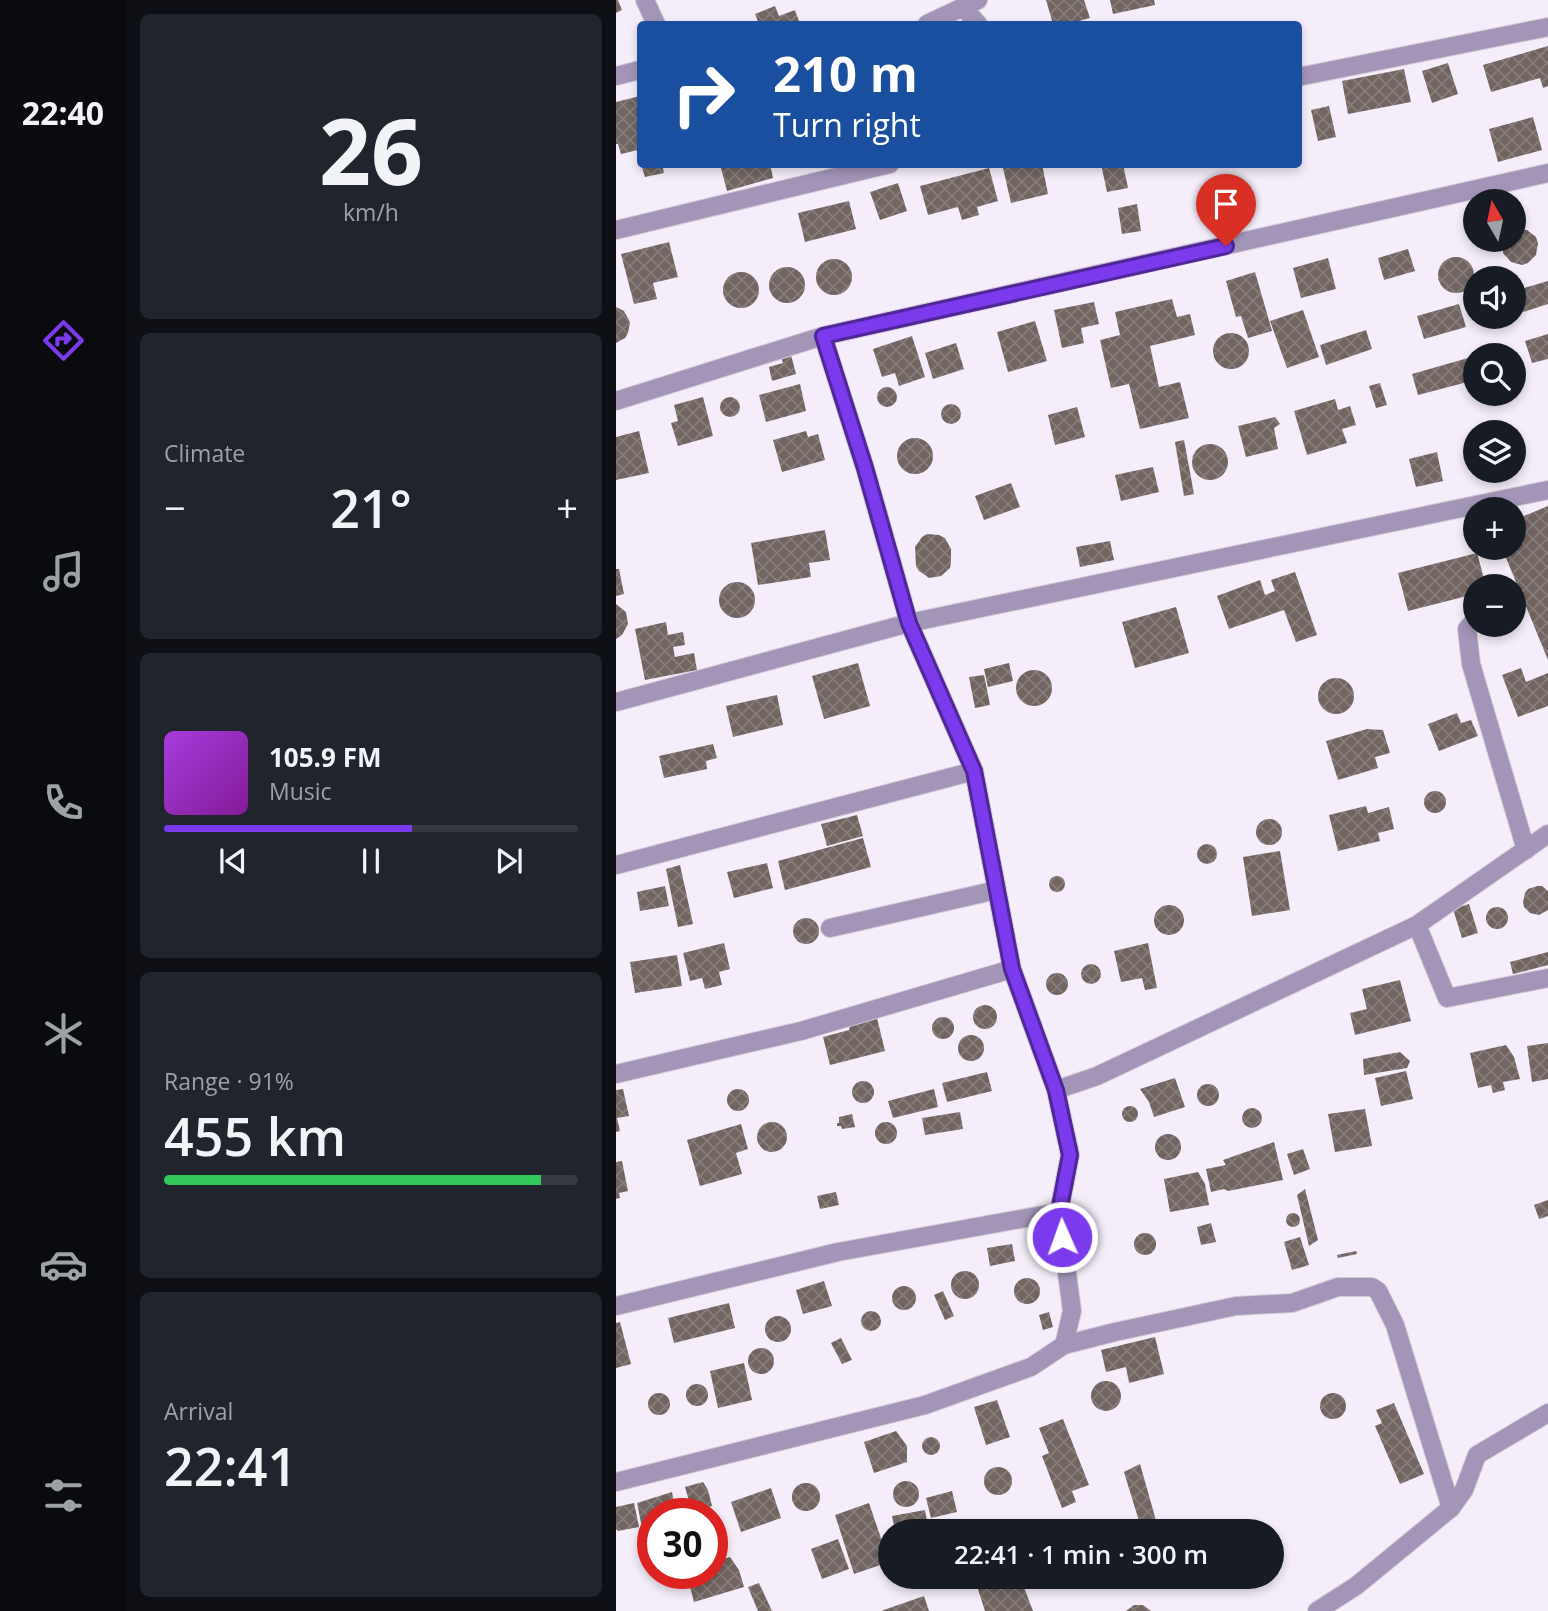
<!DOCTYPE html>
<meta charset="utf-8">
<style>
:root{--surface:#171b24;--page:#20242c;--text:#f1f3f6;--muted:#9ea1a6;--line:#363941;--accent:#7c3aed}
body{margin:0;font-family:"Open Sans",sans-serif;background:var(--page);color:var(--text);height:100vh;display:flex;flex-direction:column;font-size:26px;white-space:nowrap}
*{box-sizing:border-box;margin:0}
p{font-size:23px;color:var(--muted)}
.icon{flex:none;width:38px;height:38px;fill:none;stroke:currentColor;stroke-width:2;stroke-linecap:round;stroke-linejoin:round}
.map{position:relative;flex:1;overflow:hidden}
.details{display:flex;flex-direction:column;gap:14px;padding:14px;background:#0d0f14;width:490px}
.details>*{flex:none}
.hud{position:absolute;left:21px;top:21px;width:665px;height:147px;border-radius:7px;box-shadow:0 4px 10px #0003;background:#1a4fa0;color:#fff;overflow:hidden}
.needle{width:46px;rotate:351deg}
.fabs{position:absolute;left:847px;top:189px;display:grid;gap:14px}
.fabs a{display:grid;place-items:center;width:63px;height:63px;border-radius:50%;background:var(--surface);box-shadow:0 4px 10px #0003;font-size:35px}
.speed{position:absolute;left:21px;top:1498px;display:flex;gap:14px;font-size:35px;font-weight:700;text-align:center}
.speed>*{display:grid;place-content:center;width:91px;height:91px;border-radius:50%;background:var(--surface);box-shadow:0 4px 10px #0003;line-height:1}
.speed .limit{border:10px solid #d22;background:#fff;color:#111}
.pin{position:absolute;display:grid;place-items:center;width:60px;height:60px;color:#fff;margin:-72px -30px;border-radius:50% 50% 50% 0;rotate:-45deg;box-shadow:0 0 7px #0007}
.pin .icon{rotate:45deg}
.me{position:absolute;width:77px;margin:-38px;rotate:358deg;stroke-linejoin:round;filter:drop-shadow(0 0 5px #0008)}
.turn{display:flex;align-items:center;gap:24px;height:147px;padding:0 21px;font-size:32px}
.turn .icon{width:91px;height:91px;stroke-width:2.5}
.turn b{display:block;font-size:49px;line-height:60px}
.big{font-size:52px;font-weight:600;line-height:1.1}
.details .tile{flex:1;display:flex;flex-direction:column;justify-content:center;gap:10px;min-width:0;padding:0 24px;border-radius:10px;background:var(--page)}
.details .dial{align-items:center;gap:0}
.dial b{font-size:91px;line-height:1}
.song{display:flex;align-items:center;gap:21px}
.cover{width:84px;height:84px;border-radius:10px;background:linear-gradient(135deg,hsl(280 70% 55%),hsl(290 70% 35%))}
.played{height:7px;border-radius:4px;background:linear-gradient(90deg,var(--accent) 60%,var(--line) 60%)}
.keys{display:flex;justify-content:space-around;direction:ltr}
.heat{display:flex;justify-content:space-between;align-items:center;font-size:38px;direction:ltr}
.charge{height:10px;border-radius:5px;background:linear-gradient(90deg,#34c759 91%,var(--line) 0)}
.trip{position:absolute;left:262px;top:1519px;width:406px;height:70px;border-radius:35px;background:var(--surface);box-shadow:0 4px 10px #0003;font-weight:600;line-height:70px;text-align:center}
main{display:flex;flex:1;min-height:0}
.dock{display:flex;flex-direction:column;width:126px;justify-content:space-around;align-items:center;background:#090b0e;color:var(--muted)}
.dock .icon{width:49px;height:49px}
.dock .on{color:var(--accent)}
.dock b{font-size:32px;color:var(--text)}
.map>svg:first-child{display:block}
</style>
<main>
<nav class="dock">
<b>22:40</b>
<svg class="icon on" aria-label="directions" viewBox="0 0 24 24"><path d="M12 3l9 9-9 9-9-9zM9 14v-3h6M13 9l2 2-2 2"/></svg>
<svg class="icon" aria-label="music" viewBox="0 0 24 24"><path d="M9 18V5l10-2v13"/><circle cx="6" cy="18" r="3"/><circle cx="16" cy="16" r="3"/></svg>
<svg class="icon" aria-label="phone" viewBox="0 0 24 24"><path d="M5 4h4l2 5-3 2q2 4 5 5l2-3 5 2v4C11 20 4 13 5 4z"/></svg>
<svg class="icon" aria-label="climate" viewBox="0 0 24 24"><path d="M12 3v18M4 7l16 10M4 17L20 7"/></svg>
<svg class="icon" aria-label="car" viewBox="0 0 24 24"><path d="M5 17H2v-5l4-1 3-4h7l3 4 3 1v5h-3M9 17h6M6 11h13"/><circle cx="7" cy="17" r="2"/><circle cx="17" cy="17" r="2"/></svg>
<svg class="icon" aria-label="filters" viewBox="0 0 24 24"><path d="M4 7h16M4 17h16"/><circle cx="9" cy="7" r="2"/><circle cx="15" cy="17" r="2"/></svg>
</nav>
<section class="details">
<div class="tile dial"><b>26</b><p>km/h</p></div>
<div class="tile"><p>Climate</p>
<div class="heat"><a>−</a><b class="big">21°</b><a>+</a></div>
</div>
<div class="tile">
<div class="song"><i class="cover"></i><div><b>105.9 FM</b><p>Music</p></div></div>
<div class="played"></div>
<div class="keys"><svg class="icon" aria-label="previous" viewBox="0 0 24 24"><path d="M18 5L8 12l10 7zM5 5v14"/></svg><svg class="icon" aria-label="pause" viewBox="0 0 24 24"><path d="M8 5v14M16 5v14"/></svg><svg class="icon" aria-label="next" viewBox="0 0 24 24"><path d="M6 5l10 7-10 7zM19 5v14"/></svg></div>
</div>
<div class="tile"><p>Range · 91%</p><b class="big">455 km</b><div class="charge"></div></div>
<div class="tile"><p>Arrival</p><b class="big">22:41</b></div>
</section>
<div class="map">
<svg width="932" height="1611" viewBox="0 0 932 1611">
<defs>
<pattern id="building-cross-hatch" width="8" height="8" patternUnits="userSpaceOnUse" patternTransform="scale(1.75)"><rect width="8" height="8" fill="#716461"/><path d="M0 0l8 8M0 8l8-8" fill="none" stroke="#877e7c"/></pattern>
</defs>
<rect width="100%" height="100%" fill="#f5eefa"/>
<g fill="url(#building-cross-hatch)">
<polygon points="0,0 2,0 6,10 0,13"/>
<polygon points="430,0 468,0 474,18 452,24 437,24"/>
<polygon points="494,0 538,0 539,5 497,14"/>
<polygon points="159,6 163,16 179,10 184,24 143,24 139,14"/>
<polygon points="932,46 932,86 927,88 924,78 875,92 867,65"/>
<polygon points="832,63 842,94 816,103 806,71"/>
<polygon points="788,69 795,102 732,114 726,81"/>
<polygon points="24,96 24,156 22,150 5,154 2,144 0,144 0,102"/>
<polygon points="713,106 720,137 702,141 695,110"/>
<polygon points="917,117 926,150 882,162 873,129"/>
<polygon points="25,164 46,164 48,173 29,177"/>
<polygon points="104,164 154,164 157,178 111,191"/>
<polygon points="405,164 426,164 432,194 395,203 387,168"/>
<polygon points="485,164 507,164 512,188 491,192"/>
<polygon points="373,168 382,201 361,207 363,215 346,220 342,207 312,215 304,186"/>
<polygon points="282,183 291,211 264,220 254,192"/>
<polygon points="233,201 240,229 189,242 182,213"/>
<polygon points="521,204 525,231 506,234 502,208"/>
<polygon points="898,229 911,230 920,237 922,243 920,255 912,263 906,265 895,262 887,253 886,242 887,240 898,240"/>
<polygon points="53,242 62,277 37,283 41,299 18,304 5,254"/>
<polygon points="792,249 799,271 768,280 762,258"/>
<circle cx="840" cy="275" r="18"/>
<polygon points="712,258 720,289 685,298 677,268"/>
<circle cx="218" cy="277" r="18"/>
<circle cx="171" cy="285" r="18"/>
<circle cx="125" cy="290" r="18"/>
<polygon points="639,272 656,331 632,338 625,316 620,317 610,281"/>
<polygon points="932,281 932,304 904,313 898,291"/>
<polygon points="556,299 561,317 574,314 579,335 534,346 543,387 564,382 573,418 524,429 513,384 495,388 484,340 504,335 499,312"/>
<polygon points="478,302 483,324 465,328 468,343 446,348 438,310"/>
<polygon points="843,304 850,327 808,339 801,316"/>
<polygon points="0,307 8,311 14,322 12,333 9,338 0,343"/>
<polygon points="687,310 703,357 671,368 654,321"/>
<polygon points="419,321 431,361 392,372 381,332"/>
<polygon points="750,330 756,349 710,365 704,345"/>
<circle cx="615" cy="351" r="18"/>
<polygon points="932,334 932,359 916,363 909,341"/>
<polygon points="296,336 309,377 283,386 279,373 266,377 257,349"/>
<polygon points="340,343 348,369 317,379 309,353"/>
<polygon points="175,355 180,374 156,381 153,367 167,363 165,358"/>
<polygon points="859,356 859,380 802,395 796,374"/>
<polygon points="764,383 771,405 760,408 753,386"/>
<polygon points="184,384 190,411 150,422 143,395"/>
<circle cx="271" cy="397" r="10"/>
<circle cx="114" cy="407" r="10"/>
<polygon points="87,397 97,436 62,446 55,423 62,421 58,405"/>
<polygon points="719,399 722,410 734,406 740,425 726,429 731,443 691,455 678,411"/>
<circle cx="335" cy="414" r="10"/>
<polygon points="461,407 469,437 439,445 432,415"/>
<polygon points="659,417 664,424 658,428 662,449 630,457 622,426"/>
<polygon points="23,431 33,473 0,480 0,437"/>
<polygon points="190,431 192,437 202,434 209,460 166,472 157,440"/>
<circle cx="299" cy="456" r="18"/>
<polygon points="568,440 578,494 568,496 559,442"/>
<circle cx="594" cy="462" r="18"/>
<polygon points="821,452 827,481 800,487 793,459"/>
<polygon points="537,467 543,492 505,501 499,475"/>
<polygon points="395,483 404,507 368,520 359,496"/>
<polygon points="932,506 932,660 886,548 898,548 898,520"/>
<polygon points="209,530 214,560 193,563 195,577 142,585 135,543"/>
<polygon points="311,534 323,535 329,538 335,549 335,562 334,568 325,576 313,578 303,571 300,566 299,547 306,537"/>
<polygon points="494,541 498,560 464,567 460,547"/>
<polygon points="861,553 870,586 859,586 859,594 792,611 782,573"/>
<polygon points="0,569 3,569 8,594 0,596"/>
<polygon points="679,572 701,635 680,642 668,610 613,629 601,596 644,580 649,595 659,591 655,580"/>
<circle cx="121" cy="600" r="18"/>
<polygon points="0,604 10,612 12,624 6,635 0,639"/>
<polygon points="560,607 573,653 519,668 506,622"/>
<polygon points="50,622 52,635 67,632 69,645 57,647 59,657 78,653 81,670 29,680 19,629"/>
<polygon points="242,663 254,706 208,719 196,676"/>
<polygon points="393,663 397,681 372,687 368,669"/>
<polygon points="905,668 910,682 932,673 932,706 902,717 886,675"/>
<circle cx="418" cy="688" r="18"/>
<polygon points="368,675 374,705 359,708 353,677"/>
<circle cx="720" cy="696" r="18"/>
<polygon points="161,695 167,725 117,737 110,706"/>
<polygon points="841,713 845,723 855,720 862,736 823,751 812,724"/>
<polygon points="751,729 767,730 774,753 759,757 762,768 722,780 710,741"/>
<polygon points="97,744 101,758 90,761 91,769 48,778 43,756"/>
<circle cx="819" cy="802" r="11"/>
<polygon points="750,806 752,813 773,807 778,829 762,833 764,841 722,851 713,815"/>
<polygon points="241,815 247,836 211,846 205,824"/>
<circle cx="653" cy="832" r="13"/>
<polygon points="247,838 255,867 169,890 162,861"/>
<circle cx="591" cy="854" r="10"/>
<polygon points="664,851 674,910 636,916 627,857"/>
<polygon points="151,863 157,888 118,898 111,872"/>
<polygon points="64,865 77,924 62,927 50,869"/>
<circle cx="441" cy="884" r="8"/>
<polygon points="49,886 53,906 24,911 21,892"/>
<polygon points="921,886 926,886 932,891 932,910 923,915 914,913 908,907 907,902 909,893 912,889"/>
<polygon points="853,904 862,933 846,938 837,909"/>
<circle cx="553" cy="920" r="15"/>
<circle cx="881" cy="918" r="11"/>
<circle cx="190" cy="931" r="13"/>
<polygon points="108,943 114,969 103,972 106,985 89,989 86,978 74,981 67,953"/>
<polygon points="532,943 541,988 529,990 526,978 505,982 498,951"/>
<polygon points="932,952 932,965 897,974 894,962"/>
<polygon points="61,955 66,986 19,993 14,962"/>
<circle cx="475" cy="974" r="10"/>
<circle cx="441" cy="984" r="11"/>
<polygon points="784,980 795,1021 739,1035 734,1013 751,1009 746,989"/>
<circle cx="369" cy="1017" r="12"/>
<circle cx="327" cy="1028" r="11"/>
<polygon points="261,1018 269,1051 214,1065 207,1037 233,1030 234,1025"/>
<circle cx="355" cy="1048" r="13"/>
<polygon points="932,1043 932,1079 916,1082 911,1046"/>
<polygon points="890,1045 898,1057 904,1079 887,1082 889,1090 877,1093 875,1085 862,1088 854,1053"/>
<polygon points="784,1052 794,1061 791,1068 748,1075 747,1059"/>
<polygon points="790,1071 797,1099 765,1106 759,1078"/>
<polygon points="371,1072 376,1091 331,1102 326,1083"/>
<polygon points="559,1078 569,1107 538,1117 533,1102 524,1089"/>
<circle cx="247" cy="1092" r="11"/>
<circle cx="592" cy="1095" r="11"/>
<polygon points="7,1089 13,1116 1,1118 4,1131 0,1132 0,1090"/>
<polygon points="318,1089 322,1107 277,1118 272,1101"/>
<circle cx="122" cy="1100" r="11"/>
<circle cx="514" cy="1114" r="8"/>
<circle cx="636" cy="1118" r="10"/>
<polygon points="749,1109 756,1146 719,1152 712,1114"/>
<polygon points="344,1112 347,1129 309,1135 306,1118"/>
<polygon points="236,1114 239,1127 226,1129 225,1126 221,1126 221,1123 223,1123 223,1117"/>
<circle cx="270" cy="1133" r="11"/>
<circle cx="156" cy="1137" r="15"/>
<polygon points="125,1124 132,1149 120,1153 126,1174 84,1186 71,1140"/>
<circle cx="552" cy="1147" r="13"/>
<polygon points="658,1142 667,1180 612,1191 608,1189 595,1192 590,1169 610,1165 607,1160"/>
<polygon points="687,1149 694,1169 678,1175 671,1154"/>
<polygon points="6,1161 12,1191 3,1193 4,1198 0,1199 0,1162"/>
<polygon points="582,1172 589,1184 593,1205 554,1212 548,1179"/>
<polygon points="689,1189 702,1240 693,1246 681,1195"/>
<polygon points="220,1192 223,1205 204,1209 201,1196"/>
<polygon points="932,1200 932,1216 923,1219 918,1205"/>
<circle cx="677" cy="1220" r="7"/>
<polygon points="595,1223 600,1242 585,1245 581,1227"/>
<circle cx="529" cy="1244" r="11"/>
<polygon points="684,1237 693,1265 676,1270 668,1242"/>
<polygon points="396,1244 399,1261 374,1266 371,1248"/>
<polygon points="740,1251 741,1254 722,1258 721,1255"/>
<circle cx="349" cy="1285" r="14"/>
<circle cx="411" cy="1291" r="13"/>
<polygon points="208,1281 216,1306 187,1314 180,1290"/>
<circle cx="288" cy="1298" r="12"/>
<polygon points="327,1291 338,1316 329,1320 318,1295"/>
<polygon points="113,1303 119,1328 58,1343 52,1318"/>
<circle cx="255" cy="1321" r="10"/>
<polygon points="433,1312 437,1327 427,1330 423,1315"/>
<circle cx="162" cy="1329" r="13"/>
<polygon points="4,1322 15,1364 0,1368 0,1323"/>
<polygon points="539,1337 548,1374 513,1383 510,1367 490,1372 485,1350"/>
<polygon points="225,1338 236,1360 226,1364 215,1343"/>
<circle cx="145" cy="1361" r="13"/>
<polygon points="128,1363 136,1400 102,1408 94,1371"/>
<circle cx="490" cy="1396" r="15"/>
<circle cx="81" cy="1395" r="11"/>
<circle cx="717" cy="1406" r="13"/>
<circle cx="43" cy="1404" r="11"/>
<polygon points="381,1400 394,1437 370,1445 358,1407"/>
<polygon points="778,1403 808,1474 784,1484 759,1426 766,1423 760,1410"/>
<polygon points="447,1419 473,1485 456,1491 460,1502 446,1508 426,1456 433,1453 423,1428"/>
<polygon points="280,1431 291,1446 291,1462 258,1473 248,1442"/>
<circle cx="315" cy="1446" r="9"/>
<polygon points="524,1464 543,1531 526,1531 508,1472"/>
<circle cx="382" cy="1481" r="14"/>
<circle cx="290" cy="1494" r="13"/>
<polygon points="87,1482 92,1490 96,1506 76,1511 69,1487"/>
<circle cx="190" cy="1497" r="14"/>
<polygon points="155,1488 165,1518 125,1532 115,1502"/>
<polygon points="336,1491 341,1512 315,1518 310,1498"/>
<polygon points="56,1492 60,1514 37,1514 37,1535 28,1537 21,1503"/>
<polygon points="18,1503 23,1527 2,1531 0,1529 0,1507"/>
<polygon points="253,1503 273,1562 238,1574 219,1515"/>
<polygon points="309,1510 313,1531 290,1531 289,1528 279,1531 276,1516"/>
<polygon points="96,1518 101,1530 96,1540"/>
<polygon points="222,1539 233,1569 206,1579 195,1549"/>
<polygon points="114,1557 123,1570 128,1587 78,1602 72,1579 84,1575 84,1573 96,1573 96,1562"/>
<polygon points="366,1577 404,1577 417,1611 369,1611 359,1580"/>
<polygon points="143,1583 156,1611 142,1611 132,1587"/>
<polygon points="308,1596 313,1611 265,1611"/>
<polygon points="518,1605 527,1605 535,1611 510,1611"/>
</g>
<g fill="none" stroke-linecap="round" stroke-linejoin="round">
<g stroke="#d2cbd6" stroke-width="20">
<g id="minor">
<polyline points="29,0 40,24"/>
<polyline points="347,7 362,24"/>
<polyline points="311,24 362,0"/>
<polyline points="0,76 24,70"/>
<polyline points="682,77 932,27"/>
<polyline points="0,230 274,164"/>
<polyline points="0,401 207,336 932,173"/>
<polyline points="859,620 851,629 855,664 910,850"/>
<polyline points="0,702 293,623 932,490"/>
<polyline points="0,865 358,771"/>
<polyline points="801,925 831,998 932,978"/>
<polyline points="214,928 381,890"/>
<polyline points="0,1074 185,1031 396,969"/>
<polyline points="440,1090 481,1076 801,925 932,834"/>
<polyline points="0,1306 222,1252 443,1212"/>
<polyline points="448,1345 499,1332 620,1306 676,1303 722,1287 756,1287 762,1291 779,1325 835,1508"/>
<polyline points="0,1482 309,1405 415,1367 448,1345 456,1311 443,1212 454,1155 440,1090 396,969 358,771 293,623 249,468 207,336"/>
<polyline points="701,1611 740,1586 835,1508 848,1490 861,1455 932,1413"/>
</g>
</g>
<use href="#minor" stroke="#a395b8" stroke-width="18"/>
</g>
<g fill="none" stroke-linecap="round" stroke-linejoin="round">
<g stroke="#51269a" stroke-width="18">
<polyline id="route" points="446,1237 443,1212 454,1155 440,1090 396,969 358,771 293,623 249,468 207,336 610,246"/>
</g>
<use href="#route" stroke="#7c3aed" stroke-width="12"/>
</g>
</svg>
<div class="fabs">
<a><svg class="needle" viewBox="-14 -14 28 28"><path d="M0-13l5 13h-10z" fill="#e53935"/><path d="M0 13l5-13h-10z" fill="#9ea1a6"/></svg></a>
<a><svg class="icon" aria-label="sound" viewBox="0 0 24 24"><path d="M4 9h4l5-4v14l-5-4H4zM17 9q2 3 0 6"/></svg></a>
<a><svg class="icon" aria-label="search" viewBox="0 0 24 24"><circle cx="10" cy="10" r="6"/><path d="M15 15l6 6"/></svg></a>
<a><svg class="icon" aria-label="layers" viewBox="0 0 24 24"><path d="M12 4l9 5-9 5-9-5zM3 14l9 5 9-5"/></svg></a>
<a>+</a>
<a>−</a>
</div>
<div class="speed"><div class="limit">30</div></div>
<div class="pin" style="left:610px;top:246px;background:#d93025"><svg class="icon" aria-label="arrive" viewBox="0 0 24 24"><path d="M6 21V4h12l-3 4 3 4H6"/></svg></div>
<svg class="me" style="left:446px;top:1237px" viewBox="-20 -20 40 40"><circle r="17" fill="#7c3aed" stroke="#fff" stroke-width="3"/><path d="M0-11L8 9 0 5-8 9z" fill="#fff"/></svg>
<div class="trip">22:41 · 1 min · 300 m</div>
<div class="hud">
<div class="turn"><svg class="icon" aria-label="right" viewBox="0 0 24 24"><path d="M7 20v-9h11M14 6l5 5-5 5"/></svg><div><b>210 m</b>Turn right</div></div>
</div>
</div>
</main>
